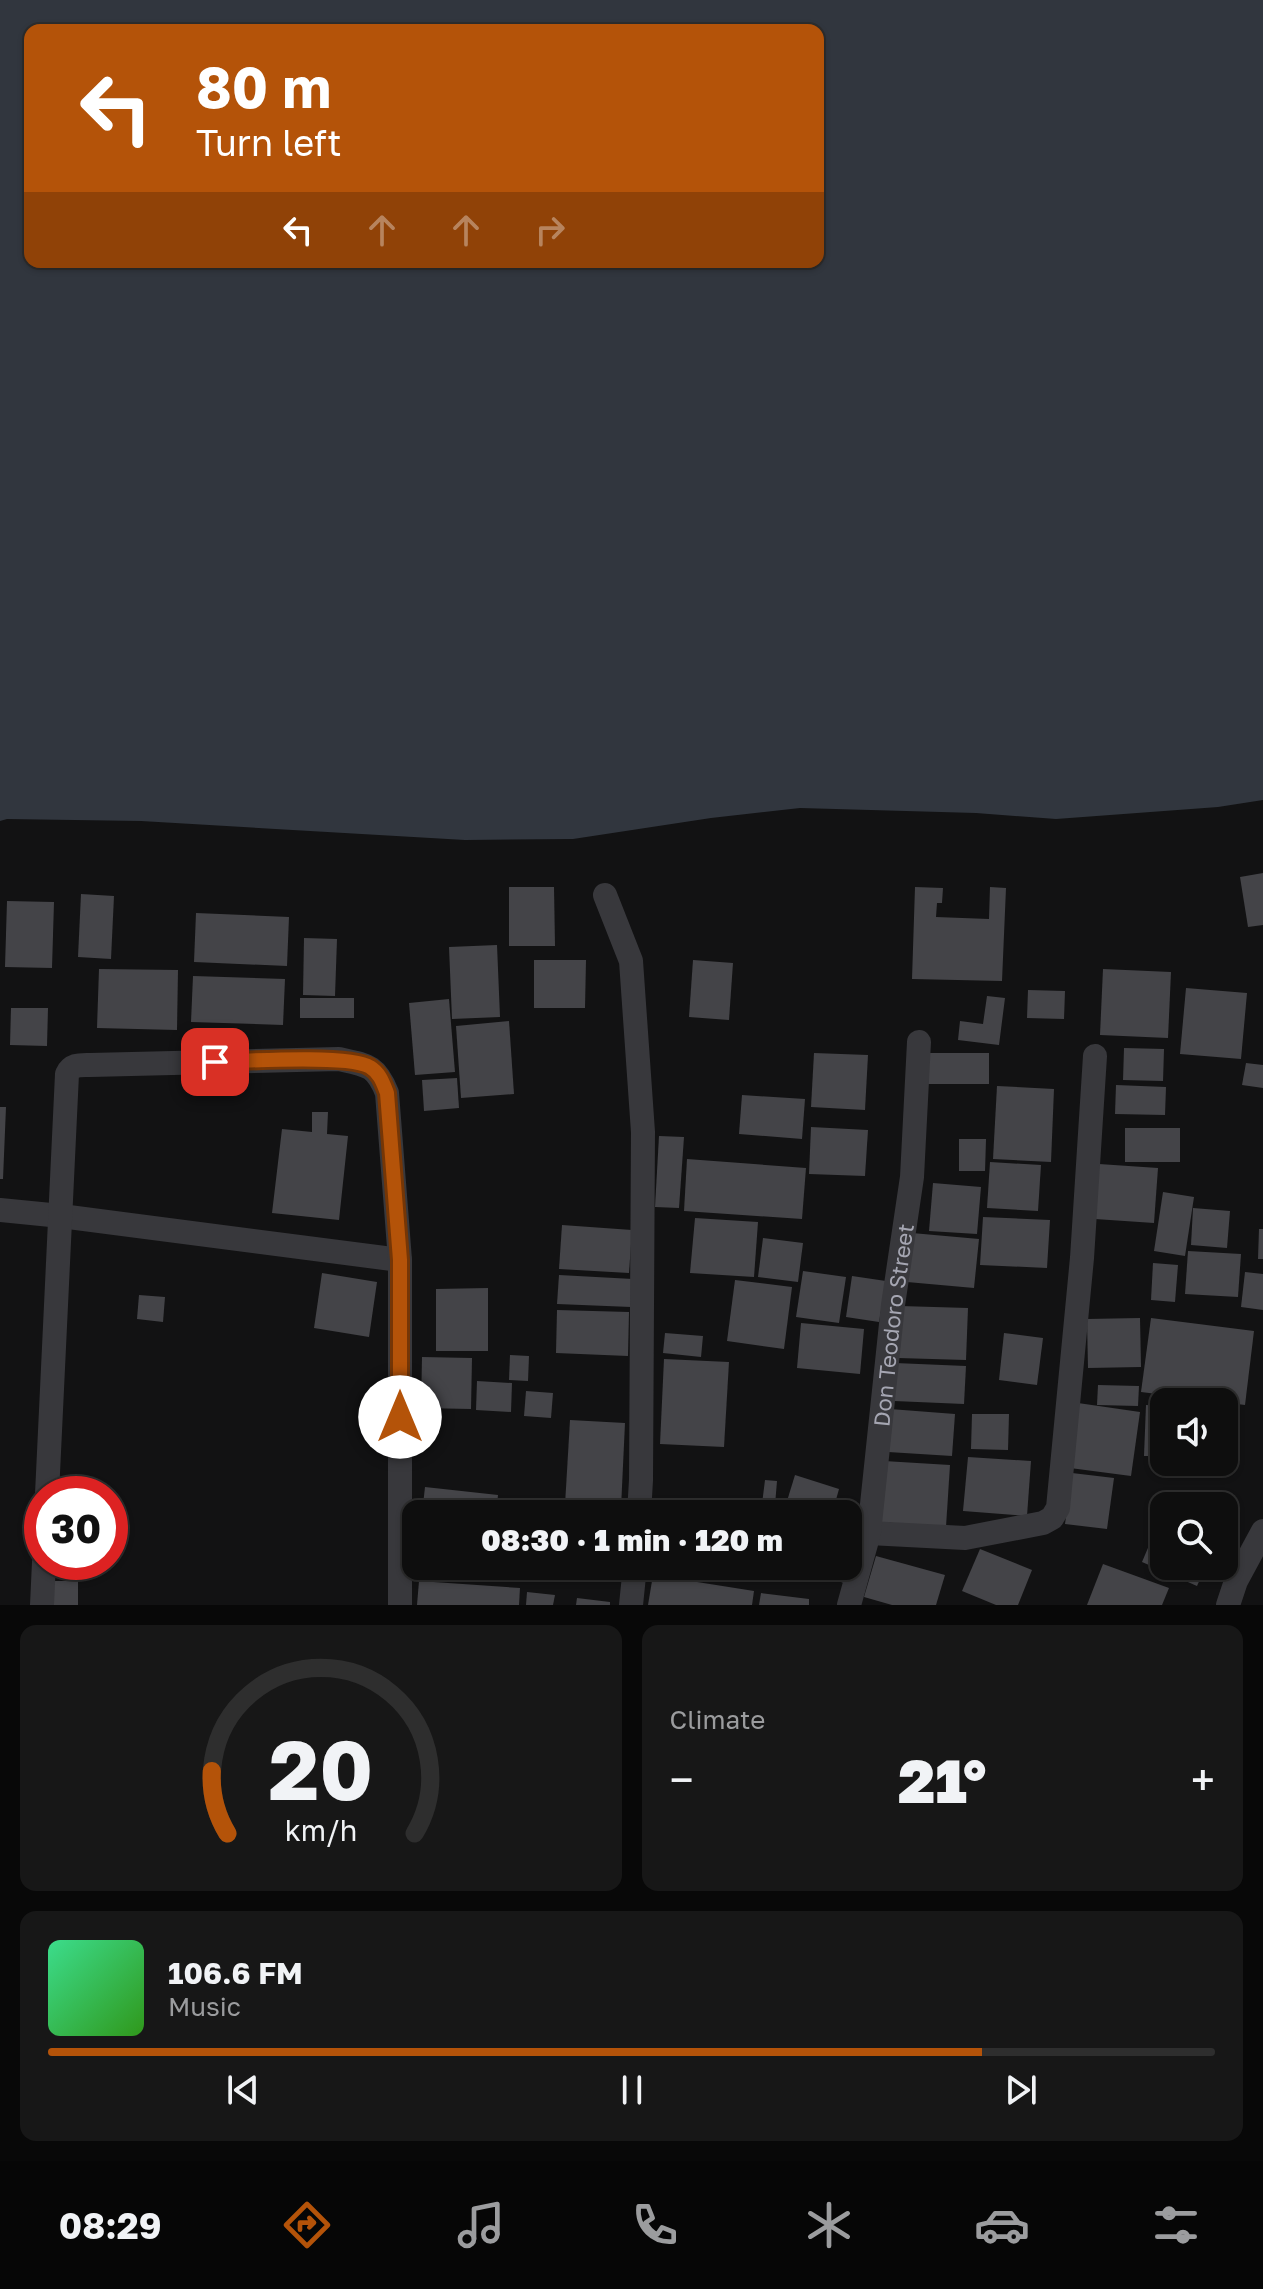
<!DOCTYPE html>
<meta charset="utf-8">
<style>
:root{--surface:#0e0e0e;--page:#171717;--text:#f1f3f6;--muted:#9b9c9e;--line:#2e2e2e;--accent:#b45309}
body{margin:0;font-family:"Golos Text",sans-serif;background:var(--page);color:var(--text);height:100vh;display:flex;flex-direction:column;font-size:30px;white-space:nowrap}
*{box-sizing:border-box;margin:0}
p{font-size:26px;color:var(--muted)}
.icon{flex:none;width:44px;height:44px;fill:none;stroke:currentColor;stroke-width:2;stroke-linecap:round;stroke-linejoin:round}
.map{position:relative;height:1605px;overflow:hidden}
.sheet{display:flex;flex-direction:column;gap:20px;padding:20px;background:#080808;flex:1}
.sheet>*{flex:none}
.banner{position:absolute;left:24px;top:24px;width:800px;height:244px;border-radius:16px;box-shadow:0 2px 6px #0004,0 0 0 2px var(--line);background:#b45309;color:#fff;overflow:hidden}
.tools{position:absolute;left:1150px;top:1388px;display:grid;gap:16px}
.tools a{display:grid;place-items:center;width:88px;height:88px;border-radius:16px;background:var(--surface);box-shadow:0 2px 6px #0004,0 0 0 2px var(--line);font-size:40px}
.speed{position:absolute;left:24px;top:1476px;display:flex;gap:16px;font-size:40px;font-weight:700;text-align:center}
.speed>*{display:grid;place-content:center;width:104px;height:104px;border-radius:50%;background:var(--surface);box-shadow:0 2px 6px #0004,0 0 0 2px var(--line);line-height:1}
.speed .limit{border:12px solid #d22;background:#fff;color:#111}
.pin{position:absolute;display:grid;place-items:center;width:68px;height:68px;color:#fff;margin:-34px;border-radius:16px;box-shadow:0 4px 12px #0006}
.me{position:absolute;width:88px;margin:-44px;rotate:0deg;stroke-linejoin:round;filter:drop-shadow(0 0 6px #0008)}
.turn{display:flex;align-items:center;gap:28px;height:168px;padding:0 40px;font-size:36px}
.turn .icon{width:104px;height:104px;stroke-width:2.5}
.turn b{display:block;font-size:56px;line-height:68px}
.lanes{display:flex;align-items:center;height:76px;padding:0 40px;background:#0003;justify-content:center;gap:40px;direction:ltr}
.lanes .off{opacity:.35}
.big{font-size:60px;font-weight:800;line-height:1.1}
.sheet .card{flex:1;display:flex;flex-direction:column;justify-content:center;gap:12px;min-width:0;padding:0 28px;border-radius:16px;background:var(--page)}
.sheet .dial{align-items:center;gap:0}
.dial svg{height:208px;overflow:visible;fill:none;stroke:var(--line);stroke-width:7;stroke-linecap:round;text-anchor:middle}
.dial text{fill:var(--text);stroke:none}
.song{display:flex;align-items:center;gap:24px}
.cover{width:96px;height:96px;border-radius:12px;background:linear-gradient(135deg,hsl(150 70% 55%),hsl(110 70% 35%))}
.played{height:8px;border-radius:4px;background:linear-gradient(90deg,var(--accent) 80%,var(--line) 80%)}
.keys{display:flex;justify-content:space-around;direction:ltr}
.heat{display:flex;justify-content:space-between;align-items:center;font-size:44px;direction:ltr}
.sheet .tiles{flex:1;display:grid;gap:20px;grid-template-columns:1fr 1fr}
.card:last-child{grid-column:span 2}
.trip{position:absolute;left:402px;top:1500px;width:460px;height:80px;border-radius:16px;background:var(--surface);box-shadow:0 2px 6px #0004,0 0 0 2px var(--line);font-weight:800;line-height:80px;text-align:center}
.dock{display:flex;height:128px;justify-content:space-around;align-items:center;background:#060606;color:var(--muted)}
.dock .icon{width:56px;height:56px}
.dock .selected{color:var(--accent)}
.dock b{font-size:36px;color:var(--text)}
.map>svg:first-child{display:block}
</style>
<div class="map">
<svg width="1263" height="1605" viewBox="0 0 1263 1605">
<rect width="100%" height="100%" fill="#121213"/>
<path fill="#31363e" fill-rule="evenodd" d="M0 0H1263V800L1218 807 1056 819 976 813 800 808 711 818 573 839 465 840 141 821 7 819 0 821ZM30 30H818V262H30Z"/>
<g fill="#444448">
<polygon points="1263,873 1263,925 1248,927 1240,877"/>
<polygon points="509,887 554,887 555,946 509,946"/>
<polygon points="915,887 943,888 942,903 937,903 936,917 989,919 990,887 1006,888 1002,981 912,979"/>
<polygon points="81,894 114,896 111,959 78,957"/>
<polygon points="7,901 54,902 52,968 5,967"/>
<polygon points="196,913 289,917 287,966 194,962"/>
<polygon points="304,938 337,939 335,996 303,995"/>
<polygon points="497,945 500,1017 452,1019 449,947"/>
<polygon points="534,960 586,960 585,1008 534,1008"/>
<polygon points="693,960 733,963 729,1020 689,1017"/>
<polygon points="99,969 178,970 177,1030 97,1028"/>
<polygon points="1103,969 1171,972 1168,1038 1100,1035"/>
<polygon points="193,976 285,979 283,1025 191,1022"/>
<polygon points="1186,988 1247,993 1241,1059 1180,1054"/>
<polygon points="1028,990 1065,991 1064,1019 1027,1018"/>
<polygon points="987,996 1005,998 999,1045 958,1040 960,1021 983,1024"/>
<rect x="300" y="998" width="54" height="20"/>
<polygon points="449,999 455,1072 415,1075 409,1003"/>
<polygon points="11,1008 48,1008 47,1046 10,1045"/>
<polygon points="509,1021 514,1094 461,1098 456,1026"/>
<polygon points="1124,1048 1164,1049 1163,1081 1123,1080"/>
<polygon points="814,1053 868,1055 865,1110 811,1107"/>
<rect x="925" y="1053" width="64" height="31"/>
<polygon points="1246,1063 1263,1065 1263,1088 1242,1085"/>
<polygon points="457,1078 459,1108 424,1111 422,1080"/>
<polygon points="1116,1085 1166,1087 1165,1115 1115,1114"/>
<polygon points="997,1086 1054,1089 1051,1162 993,1159"/>
<polygon points="742,1095 805,1099 802,1139 739,1134"/>
<polygon points="0,1107 6,1107 3,1179 0,1179"/>
<polygon points="312,1112 328,1112 327,1134 348,1136 339,1220 272,1213 282,1129 312,1132"/>
<polygon points="811,1127 868,1130 865,1176 809,1174"/>
<rect x="1125" y="1128" width="55" height="34"/>
<polygon points="659,1136 684,1137 679,1208 655,1207"/>
<polygon points="959,1139 986,1139 985,1171 959,1171"/>
<polygon points="687,1159 806,1168 802,1219 684,1211"/>
<polygon points="990,1162 1041,1165 1038,1211 987,1208"/>
<polygon points="1099,1164 1158,1168 1154,1223 1095,1219"/>
<polygon points="933,1183 981,1187 977,1234 929,1231"/>
<polygon points="1163,1192 1194,1197 1185,1256 1154,1251"/>
<polygon points="1193,1208 1230,1211 1227,1248 1191,1245"/>
<polygon points="983,1217 1050,1220 1047,1268 980,1265"/>
<polygon points="695,1218 758,1222 754,1277 690,1273"/>
<polygon points="562,1225 632,1230 629,1273 559,1269"/>
<polygon points="1259,1229 1263,1229 1263,1259 1258,1259"/>
<polygon points="912,1233 979,1239 974,1288 907,1282"/>
<polygon points="763,1238 803,1243 798,1282 758,1277"/>
<polygon points="1188,1251 1241,1254 1238,1297 1185,1294"/>
<polygon points="1153,1263 1178,1265 1175,1302 1151,1300"/>
<polygon points="803,1271 846,1277 839,1323 796,1317"/>
<polygon points="1245,1272 1263,1274 1263,1310 1241,1307"/>
<polygon points="322,1273 377,1282 369,1337 314,1328"/>
<polygon points="559,1275 633,1279 631,1307 557,1304"/>
<polygon points="852,1276 886,1281 879,1322 846,1317"/>
<polygon points="735,1280 792,1287 784,1349 727,1341"/>
<polygon points="488,1288 488,1351 436,1351 436,1289"/>
<polygon points="139,1295 165,1297 163,1322 137,1319"/>
<polygon points="900,1306 968,1308 966,1360 898,1358"/>
<polygon points="557,1310 629,1312 628,1356 556,1353"/>
<polygon points="1140,1318 1141,1367 1088,1368 1087,1319"/>
<polygon points="1151,1318 1254,1331 1245,1405 1141,1392"/>
<polygon points="801,1323 864,1329 860,1374 797,1368"/>
<polygon points="665,1333 703,1336 701,1357 663,1353"/>
<polygon points="1004,1333 1043,1338 1037,1385 999,1380"/>
<polygon points="510,1355 529,1356 528,1381 509,1380"/>
<polygon points="422,1357 472,1358 471,1409 421,1408"/>
<polygon points="664,1359 729,1362 724,1447 660,1444"/>
<polygon points="895,1363 966,1366 964,1404 894,1401"/>
<polygon points="477,1381 512,1383 511,1412 476,1410"/>
<polygon points="1098,1385 1139,1386 1138,1406 1097,1405"/>
<polygon points="526,1391 553,1393 551,1418 524,1416"/>
<polygon points="1078,1403 1140,1412 1131,1476 1070,1468"/>
<polygon points="1146,1405 1164,1406 1164,1456 1144,1456"/>
<polygon points="890,1409 955,1414 952,1456 888,1452"/>
<polygon points="972,1414 1009,1414 1008,1450 971,1449"/>
<polygon points="570,1420 625,1423 621,1508 565,1505"/>
<polygon points="968,1457 1031,1461 1027,1516 963,1511"/>
<polygon points="884,1461 950,1465 946,1527 881,1522"/>
<polygon points="1072,1473 1114,1478 1107,1529 1065,1524"/>
<polygon points="795,1475 839,1489 832,1514 783,1514"/>
<polygon points="765,1480 777,1481 775,1505 762,1504"/>
<polygon points="425,1487 498,1495 496,1514 422,1514"/>
<polygon points="1169,1499 1185,1506 1166,1506"/>
<polygon points="663,1505 717,1512 717,1514 662,1514"/>
<polygon points="1164,1510 1164,1566 1206,1566 1197,1586 1142,1562"/>
<polygon points="848,1540 857,1542 844,1583 817,1574 820,1566 848,1566"/>
<polygon points="980,1549 1032,1570 1018,1605 996,1605 962,1591"/>
<polygon points="876,1556 945,1575 936,1605 892,1605 864,1597"/>
<polygon points="1103,1564 1169,1588 1162,1605 1087,1605"/>
<polygon points="416,1566 518,1566 517,1582 415,1571"/>
<polygon points="531,1566 604,1566 602,1581 530,1574"/>
<polygon points="696,1566 752,1566 750,1575 696,1568"/>
<polygon points="653,1575 754,1591 752,1605 648,1605"/>
<rect x="44" y="1581" width="34" height="24"/>
<polygon points="419,1581 520,1588 519,1605 417,1605"/>
<polygon points="527,1592 555,1595 553,1605 526,1605"/>
<polygon points="761,1593 809,1599 809,1605 759,1605"/>
<polygon points="577,1598 610,1602 610,1605 576,1605"/>
</g>
<g fill="none" stroke-linecap="round" stroke-linejoin="round">
<g stroke="#38383c" stroke-width="24">
<polyline points="605,895 631,961 643,1132 641,1480 639,1514"/>
<polyline points="0,1210 61,1216 400,1260"/>
<path d="M47 1494 67 1074C72 1064 80 1065 90 1065L339 1059C367 1065 376 1065 387 1093L400 1260V1605"/>
<polyline points="869,1533 965,1538 1043,1523 1052,1518 1058,1508 1082,1258 1095,1056"/>
<polyline points="42,1605 44,1562"/>
<polyline points="631,1605 635,1566"/>
<path id="s1" d="M849 1605 869 1533 893 1305 912 1177 919 1042"/>
<polyline points="1228,1605 1236,1581 1263,1531"/>
</g>
</g>
<g fill="none" stroke-linecap="round" stroke-linejoin="round">
<g stroke="#753606" stroke-width="20">
<path id="route" d="M215 1062C245 1061 350 1054 370 1067 380 1073 383 1083 387 1093L400 1260V1417"/>
</g>
<use href="#route" stroke="#b45309" stroke-width="14"/>
</g>
<g text-anchor="middle" dominant-baseline="central" stroke-width="8" stroke-linejoin="round" paint-order="stroke">
<g font-size="22" fill="#a5a6b2" stroke="#0d0d0e">
<text stroke="none"><textPath href="#s1" startOffset="284">Don Teodoro Street</textPath></text>
</g>
</g>
</svg>
<div class="tools">
<a><svg class="icon" aria-label="sound" viewBox="0 0 24 24"><path d="M4 9h4l5-4v14l-5-4H4zM17 9q2 3 0 6"/></svg></a>
<a><svg class="icon" aria-label="search" viewBox="0 0 24 24"><circle cx="10" cy="10" r="6"/><path d="M15 15l6 6"/></svg></a>
</div>
<div class="speed"><div class="limit">30</div></div>
<div class="pin" style="left:215px;top:1062px;background:#d93025"><svg class="icon" aria-label="arrive" viewBox="0 0 24 24"><path d="M6 21V4h12l-3 4 3 4H6"/></svg></div>
<svg class="me" style="left:400px;top:1417px" viewBox="-20 -20 40 40"><circle r="19" fill="#fff"/><path d="M0-13L10 11 0 6-10 11z" fill="#b45309"/></svg>
<div class="trip">08:30 · 1 min · 120 m</div>
<div class="banner">
<div class="turn"><svg class="icon" aria-label="left" viewBox="0 0 24 24"><path d="M17 20v-9H6M10 6l-5 5 5 5"/></svg><div><b>80 m</b>Turn left</div></div>
<div class="lanes"><svg class="icon" aria-label="left" viewBox="0 0 24 24"><path d="M17 20v-9H6M10 6l-5 5 5 5"/></svg><svg class="icon off" aria-label="ahead" viewBox="0 0 24 24"><path d="M12 20V5M6 11l6-6 6 6"/></svg><svg class="icon off" aria-label="ahead" viewBox="0 0 24 24"><path d="M12 20V5M6 11l6-6 6 6"/></svg><svg class="icon off" aria-label="right" viewBox="0 0 24 24"><path d="M7 20v-9h11M14 6l5 5-5 5"/></svg></div>
</div>
</div>
<section class="sheet">
<div class="tiles">
<div class="card dial"><svg viewBox="0 0 100 80">
<path d="M14 69A42 42 0 1 1 86 69"/>
<path d="M14 69A42 42 0 0 1 8 45" stroke="#b45309"/>
<text x="50" y="56" font-size="32" font-weight="700">20</text>
<text x="50" y="72" font-size="11">km/h</text>
</svg></div>
<div class="card"><p>Climate</p>
<div class="heat"><a>−</a><b class="big">21°</b><a>+</a></div>
</div>
<div class="card">
<div class="song"><i class="cover"></i><div><b>106.6 FM</b><p>Music</p></div></div>
<div class="played"></div>
<div class="keys"><svg class="icon" aria-label="previous" viewBox="0 0 24 24"><path d="M18 5L8 12l10 7zM5 5v14"/></svg><svg class="icon" aria-label="pause" viewBox="0 0 24 24"><path d="M8 5v14M16 5v14"/></svg><svg class="icon" aria-label="next" viewBox="0 0 24 24"><path d="M6 5l10 7-10 7zM19 5v14"/></svg></div>
</div>
</div>
</section>
<nav class="dock">
<b>08:29</b>
<svg class="icon selected" aria-label="directions" viewBox="0 0 24 24"><path d="M12 3l9 9-9 9-9-9zM9 14v-3h6M13 9l2 2-2 2"/></svg>
<svg class="icon" aria-label="music" viewBox="0 0 24 24"><path d="M9 18V5l10-2v13"/><circle cx="6" cy="18" r="3"/><circle cx="16" cy="16" r="3"/></svg>
<svg class="icon" aria-label="phone" viewBox="0 0 24 24"><path d="M5 4h4l2 5-3 2q2 4 5 5l2-3 5 2v4C11 20 4 13 5 4z"/></svg>
<svg class="icon" aria-label="climate" viewBox="0 0 24 24"><path d="M12 3v18M4 7l16 10M4 17L20 7"/></svg>
<svg class="icon" aria-label="car" viewBox="0 0 24 24"><path d="M5 17H2v-5l4-1 3-4h7l3 4 3 1v5h-3M9 17h6M6 11h13"/><circle cx="7" cy="17" r="2"/><circle cx="17" cy="17" r="2"/></svg>
<svg class="icon" aria-label="filters" viewBox="0 0 24 24"><path d="M4 7h16M4 17h16"/><circle cx="9" cy="7" r="2"/><circle cx="15" cy="17" r="2"/></svg>
</nav>
